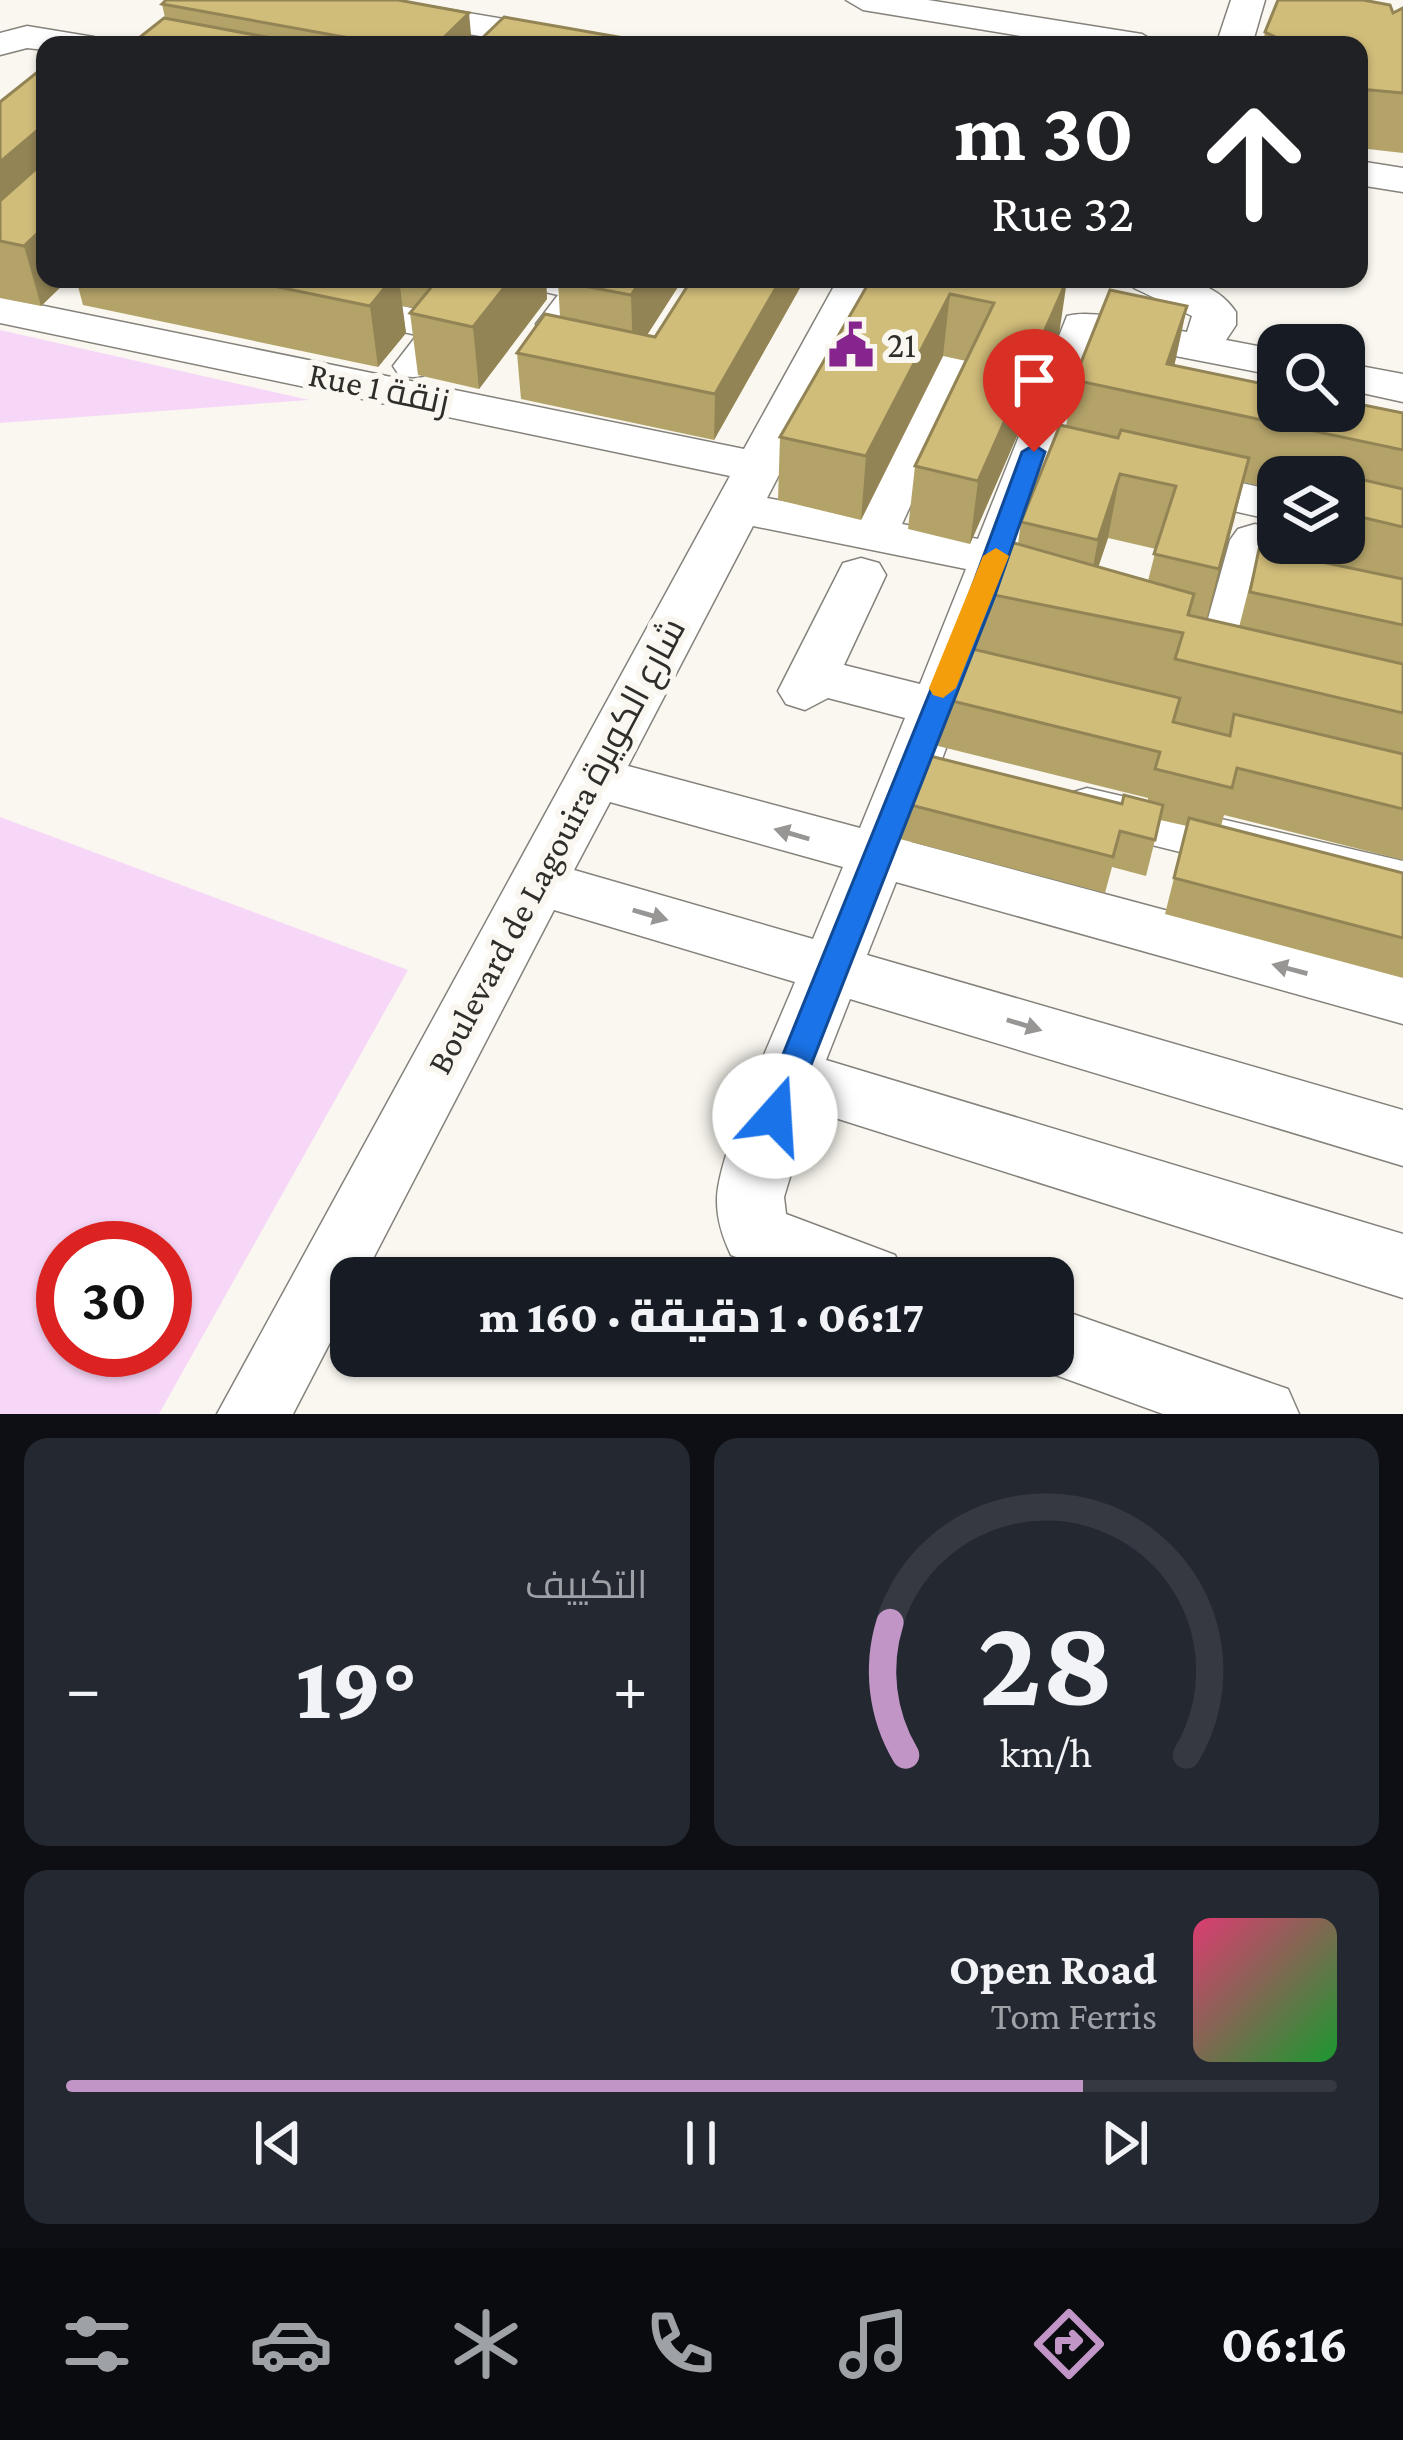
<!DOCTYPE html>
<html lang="ar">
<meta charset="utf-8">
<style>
:root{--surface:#171b24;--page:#242831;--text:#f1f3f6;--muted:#9ea1a6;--line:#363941;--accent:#c196c7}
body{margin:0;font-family:"Crimson Pro",Cairo,serif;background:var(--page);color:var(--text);direction:rtl;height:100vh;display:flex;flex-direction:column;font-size:45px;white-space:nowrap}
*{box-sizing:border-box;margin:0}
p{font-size:39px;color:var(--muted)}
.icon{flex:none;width:66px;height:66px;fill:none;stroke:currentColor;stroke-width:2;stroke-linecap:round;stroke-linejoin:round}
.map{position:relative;height:1414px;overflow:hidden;direction:ltr}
.details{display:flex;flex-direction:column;gap:24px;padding:24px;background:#0d0f14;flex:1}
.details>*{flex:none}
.banner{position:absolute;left:36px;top:36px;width:1332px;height:252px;border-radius:24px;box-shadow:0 3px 9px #0004;direction:rtl;background:#202124;color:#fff;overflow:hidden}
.buttons{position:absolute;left:1257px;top:324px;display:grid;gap:24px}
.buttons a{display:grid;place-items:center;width:108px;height:108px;border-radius:24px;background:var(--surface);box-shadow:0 3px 9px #0004;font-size:60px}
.speed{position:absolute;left:36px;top:1221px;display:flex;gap:24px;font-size:60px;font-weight:700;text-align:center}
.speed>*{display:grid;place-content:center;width:156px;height:156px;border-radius:50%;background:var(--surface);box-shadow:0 3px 9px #0004;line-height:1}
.speed .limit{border:18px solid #d22;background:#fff;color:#111}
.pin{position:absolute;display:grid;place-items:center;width:102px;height:102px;color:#fff;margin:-123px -51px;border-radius:50% 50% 50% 0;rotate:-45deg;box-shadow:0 0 12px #0007}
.pin .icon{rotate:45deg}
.me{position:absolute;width:132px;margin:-66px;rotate:19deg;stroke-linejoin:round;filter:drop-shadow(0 0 9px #0008)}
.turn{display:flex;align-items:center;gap:42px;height:252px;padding:0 36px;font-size:54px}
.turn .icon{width:156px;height:156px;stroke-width:2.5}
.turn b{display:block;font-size:84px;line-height:102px}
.big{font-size:90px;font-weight:800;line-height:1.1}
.details .tile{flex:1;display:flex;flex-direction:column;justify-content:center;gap:18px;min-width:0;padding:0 42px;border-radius:24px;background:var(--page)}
.details .dial{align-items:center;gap:0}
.dial svg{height:312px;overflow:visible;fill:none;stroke:var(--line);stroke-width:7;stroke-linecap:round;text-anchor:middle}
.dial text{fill:var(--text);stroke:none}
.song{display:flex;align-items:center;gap:36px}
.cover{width:144px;height:144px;border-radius:18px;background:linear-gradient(135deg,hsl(340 70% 55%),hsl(130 70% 35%))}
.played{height:12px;border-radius:6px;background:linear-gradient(90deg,var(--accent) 80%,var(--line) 80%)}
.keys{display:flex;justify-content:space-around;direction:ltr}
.heat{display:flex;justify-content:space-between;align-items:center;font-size:66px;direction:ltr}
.details .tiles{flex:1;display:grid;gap:24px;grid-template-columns:1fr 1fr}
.tile:last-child{grid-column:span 2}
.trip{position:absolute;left:330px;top:1257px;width:744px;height:120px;border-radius:24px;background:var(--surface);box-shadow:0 3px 9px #0004;font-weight:800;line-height:120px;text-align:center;direction:rtl}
.dock{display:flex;height:192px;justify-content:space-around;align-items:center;background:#090b0e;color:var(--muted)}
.dock .icon{width:84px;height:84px}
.dock .current{color:var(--accent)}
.dock b{font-size:54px;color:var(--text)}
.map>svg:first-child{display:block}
</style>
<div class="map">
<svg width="1403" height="1414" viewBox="0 0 1403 1414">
<rect width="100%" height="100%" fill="#f9f7ef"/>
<g fill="#f7d7f8" fill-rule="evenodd">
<polygon points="0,330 309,400 0,423"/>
<path d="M0 817 408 970 159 1414H0ZM63 1248H165V1350H63Z"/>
</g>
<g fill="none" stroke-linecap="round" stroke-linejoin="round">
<g stroke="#84827b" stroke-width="3">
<g id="minor">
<polygon points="313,0 391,0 593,34 611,45 531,45 330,10"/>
<polygon points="846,0 928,0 1142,34 1160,45 1076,45 863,10"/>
<polygon points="1231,0 1265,0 1252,45 1216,45"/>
<polygon points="27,26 94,37 99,45 45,45 45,50 27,48 0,55 0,33"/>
<polygon points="1359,161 1403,168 1403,192 1359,185"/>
<path d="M195 279H275L435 313 450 317 461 336C444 361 432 384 399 375L393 366 417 335 201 288Z"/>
<polygon points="522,279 600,279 606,288 573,333 543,333 536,324 558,295 528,288"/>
<path d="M838 279H880L767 498 857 515 931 365 937 356H969L975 365 902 524 978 539 1067 316C1097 308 1152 326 1187 332L1192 316 1134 288 1128 279C1169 279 1210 274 1236 312V325L1226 340 1278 350V376L1098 341 911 842 1403 974V1024L896 882 867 955 1403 1110V1166L850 999 826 1060 1403 1234V1298L810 1110 784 1197 786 1214 895 1255 905 1278H789L731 1255C723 1238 717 1221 717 1201 716 1157 776 1029 795 982L554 910 363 1278H351V1302L293 1414H217L730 476 0 323V297L744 449ZM753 526 966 569 920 684 844 665 886 575 879 563 861 558 843 563 778 691 786 704 805 710 828 698 905 718 860 828 628 766ZM610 802 843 867 813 939 574 870Z"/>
<polygon points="1344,363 1403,374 1403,402 1344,389"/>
<polygon points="1170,467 1278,491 1278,521 1153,493 1146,482 1153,471"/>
<polygon points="1255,524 1272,529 1278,537 1273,564 1403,595 1403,629 1265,596 1242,671 1223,676 1204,671 1197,658 1230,540 1238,529"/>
<polygon points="1087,788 1403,861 1403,907 1067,824 1059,809 1067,794"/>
<polygon points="1053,1307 1288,1389 1299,1414 1163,1414 1028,1365 1024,1356 1053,1356"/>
</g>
</g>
<use href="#minor" fill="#fff" fill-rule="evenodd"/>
</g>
<g fill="#b4a369" fill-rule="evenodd">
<polygon points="162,4 472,45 130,45 165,18"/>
<polygon points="1403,8 1403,153 1359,148 1359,45 1254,45 1255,43 1263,43 1265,32 1393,13"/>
<polygon points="0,102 45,279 69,279 41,306 0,298"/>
<polygon points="76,279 546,279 547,299 479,389 418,375 410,313 414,308 402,306 406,333 378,367 83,305"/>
<polygon points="559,279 683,279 647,335 655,337 692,279 805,279 714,440 521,399 517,353 560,317 558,281"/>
<polygon points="871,279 1060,279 1058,342 970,544 908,529 915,466 966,361 943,356 861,520 778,500 780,437"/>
<path d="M1187 306 1174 366 1403 413V860L1224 815 1221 826 1403 873V978L1165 914 1187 826 1160 820 1146 876 1112 867 1105 893 896 838 899 802 1122 804 1148 801V798L938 746 944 699 966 647 974 591 1018 544 1021 522 1066 427 1074 380ZM1278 477H1344V543H1281L1278 553 1259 549 1239 627 1207 619 1243 482 1278 490ZM1108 538 1156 549 1148 581 1098 567Z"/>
</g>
<g fill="#928455">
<polygon points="469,13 472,45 436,45"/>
<polygon points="45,124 45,196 0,236 0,162"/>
<polygon points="45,226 45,279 69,279 41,306 24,246"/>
<polygon points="392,279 399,279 406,333 378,367 370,306"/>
<polygon points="511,279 546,279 547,299 479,389 473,327"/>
<polygon points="642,279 683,279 633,357 631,295"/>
<polygon points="781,279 805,279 714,440 715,394"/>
<polygon points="1067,280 1058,342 970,544 978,481"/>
<polygon points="950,294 943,356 861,520 866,456"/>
<polygon points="1187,306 1174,367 1167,364"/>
<polygon points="1249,458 1234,521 1203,633 1219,569"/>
<polygon points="1120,474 1108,538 1086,604 1098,540"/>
</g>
<g fill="#d1bd7a" stroke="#928455" stroke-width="3">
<polygon points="166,0 398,0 469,13 436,45 388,45 162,4"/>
<polygon points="1278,0 1363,0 1390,5 1393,13 1403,8 1403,93 1359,89 1363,80 1359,80 1359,45 1258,45 1255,43 1286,42 1265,32"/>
<polygon points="504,17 664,45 475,45"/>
<polygon points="164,18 309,45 130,45"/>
<polygon points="78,40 108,45 71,45"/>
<polygon points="45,66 45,124 0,162 0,102"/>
<polygon points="45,161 45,226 24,246 0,241 0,201"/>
<polygon points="239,279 392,279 370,306"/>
<polygon points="438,279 511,279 473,327 410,313"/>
<polygon points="559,279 642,279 631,295 558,281"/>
<polygon points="692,279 781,279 715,394 517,353 545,314 655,337"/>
<polygon points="871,279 1067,280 978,481 915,466 994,303 950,294 866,456 780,437"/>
<polygon points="1110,290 1187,306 1167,364 1278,387 1278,411 1344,411 1344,401 1403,413 1403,450 1074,380"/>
<polygon points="1060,425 1118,438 1121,430 1249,458 1219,569 1154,554 1176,486 1120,474 1098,540 1021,522"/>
<polygon points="1303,466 1403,489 1403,527 1344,513 1344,477 1300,477"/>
<polygon points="1000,539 1194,594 1188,615 1403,664 1403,713 1175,659 1183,633 974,591"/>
<polygon points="1259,549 1403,579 1403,625 1250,592"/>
<polygon points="964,647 1180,698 1173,722 1230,736 1234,714 1403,754 1403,809 1237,768 1232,788 1155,769 1160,752 944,699"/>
<polygon points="918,753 1122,804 1124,795 1163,805 1155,840 1120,831 1113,857 899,802"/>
<polygon points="1189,818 1403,873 1403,938 1174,878"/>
</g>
<defs><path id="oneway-solid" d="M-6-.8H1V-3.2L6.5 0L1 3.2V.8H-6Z" transform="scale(3)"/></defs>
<g fill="#979695">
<use href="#oneway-solid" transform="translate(792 834) rotate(-164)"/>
<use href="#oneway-solid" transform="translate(650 915) rotate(16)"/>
<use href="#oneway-solid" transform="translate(1290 969) rotate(-165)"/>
<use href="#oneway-solid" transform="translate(1024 1025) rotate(17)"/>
</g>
<polygon fill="#1a73e8" stroke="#114b97" stroke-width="3" points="1034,445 1045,452 994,598 791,1116 787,1126 763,1126 758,1116 968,598 1022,452"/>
<polygon fill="#f59e0b" points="996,548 1009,556 956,688 943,698 933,695 929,688 983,556"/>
<defs>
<g id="civic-bare" transform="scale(3.6)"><path d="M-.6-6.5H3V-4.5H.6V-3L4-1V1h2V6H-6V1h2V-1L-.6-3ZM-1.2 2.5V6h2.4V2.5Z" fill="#87258e" stroke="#f9f7ef" stroke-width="2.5" paint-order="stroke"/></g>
</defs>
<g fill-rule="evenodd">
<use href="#civic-bare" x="851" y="345"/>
</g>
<g text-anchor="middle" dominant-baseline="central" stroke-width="12" stroke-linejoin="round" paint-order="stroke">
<g font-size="36" fill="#2f2e2b" stroke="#f9f7ef" text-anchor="start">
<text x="887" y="345">21</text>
</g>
<g font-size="36" fill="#2f2e2b" stroke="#f9f7ef">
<text transform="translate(379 388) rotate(12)">Rue 1 زنقة</text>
<text transform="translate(556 846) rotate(-62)">Boulevard de Lagouira شارع الكويرة</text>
</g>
</g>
</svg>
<div class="buttons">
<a><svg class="icon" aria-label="search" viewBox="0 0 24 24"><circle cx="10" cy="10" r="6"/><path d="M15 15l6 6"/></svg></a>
<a><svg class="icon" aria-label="layers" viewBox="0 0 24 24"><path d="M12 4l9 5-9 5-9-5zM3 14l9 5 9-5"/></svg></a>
</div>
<div class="speed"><div class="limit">30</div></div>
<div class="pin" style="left:1034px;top:452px;background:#d93025"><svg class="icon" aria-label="arrive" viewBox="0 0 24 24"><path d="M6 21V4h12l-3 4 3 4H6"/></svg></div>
<svg class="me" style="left:775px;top:1116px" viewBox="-20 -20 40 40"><circle r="19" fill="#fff"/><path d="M0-13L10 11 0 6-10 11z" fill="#1a73e8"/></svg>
<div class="trip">06:17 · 1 دقيقة · 160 m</div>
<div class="banner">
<div class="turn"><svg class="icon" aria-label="ahead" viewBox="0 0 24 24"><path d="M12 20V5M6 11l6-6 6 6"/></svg><div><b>30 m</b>Rue 32</div></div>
</div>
</div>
<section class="details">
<div class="tiles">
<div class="tile dial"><svg viewBox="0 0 100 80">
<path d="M14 69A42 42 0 1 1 86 69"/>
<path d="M14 69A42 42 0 0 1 10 35" stroke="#c196c7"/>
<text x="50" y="56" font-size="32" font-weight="700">28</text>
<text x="50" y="72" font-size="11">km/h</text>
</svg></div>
<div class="tile"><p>التكييف</p>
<div class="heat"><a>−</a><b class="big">19°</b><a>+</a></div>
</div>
<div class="tile">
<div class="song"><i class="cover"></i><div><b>Open Road</b><p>Tom Ferris</p></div></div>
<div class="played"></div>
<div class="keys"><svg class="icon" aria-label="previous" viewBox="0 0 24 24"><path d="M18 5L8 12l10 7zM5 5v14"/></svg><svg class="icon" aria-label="pause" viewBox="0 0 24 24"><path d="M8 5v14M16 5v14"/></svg><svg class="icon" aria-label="next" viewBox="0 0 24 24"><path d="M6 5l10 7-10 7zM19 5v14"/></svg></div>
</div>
</div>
</section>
<nav class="dock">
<b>06:16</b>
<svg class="icon current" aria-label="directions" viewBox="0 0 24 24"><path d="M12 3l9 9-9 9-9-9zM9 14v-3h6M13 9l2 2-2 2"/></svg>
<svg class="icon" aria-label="music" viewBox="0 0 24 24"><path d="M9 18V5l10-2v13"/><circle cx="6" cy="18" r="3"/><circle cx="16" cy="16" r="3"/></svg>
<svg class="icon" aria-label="phone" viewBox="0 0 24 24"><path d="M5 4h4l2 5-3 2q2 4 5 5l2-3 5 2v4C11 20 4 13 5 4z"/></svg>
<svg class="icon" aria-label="climate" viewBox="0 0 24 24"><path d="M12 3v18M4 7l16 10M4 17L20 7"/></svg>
<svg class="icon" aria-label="car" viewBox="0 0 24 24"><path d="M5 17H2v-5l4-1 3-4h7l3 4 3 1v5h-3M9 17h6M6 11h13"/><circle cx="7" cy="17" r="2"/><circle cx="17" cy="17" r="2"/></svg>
<svg class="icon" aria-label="filters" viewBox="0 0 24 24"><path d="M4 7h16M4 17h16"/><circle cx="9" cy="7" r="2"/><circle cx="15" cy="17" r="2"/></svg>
</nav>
